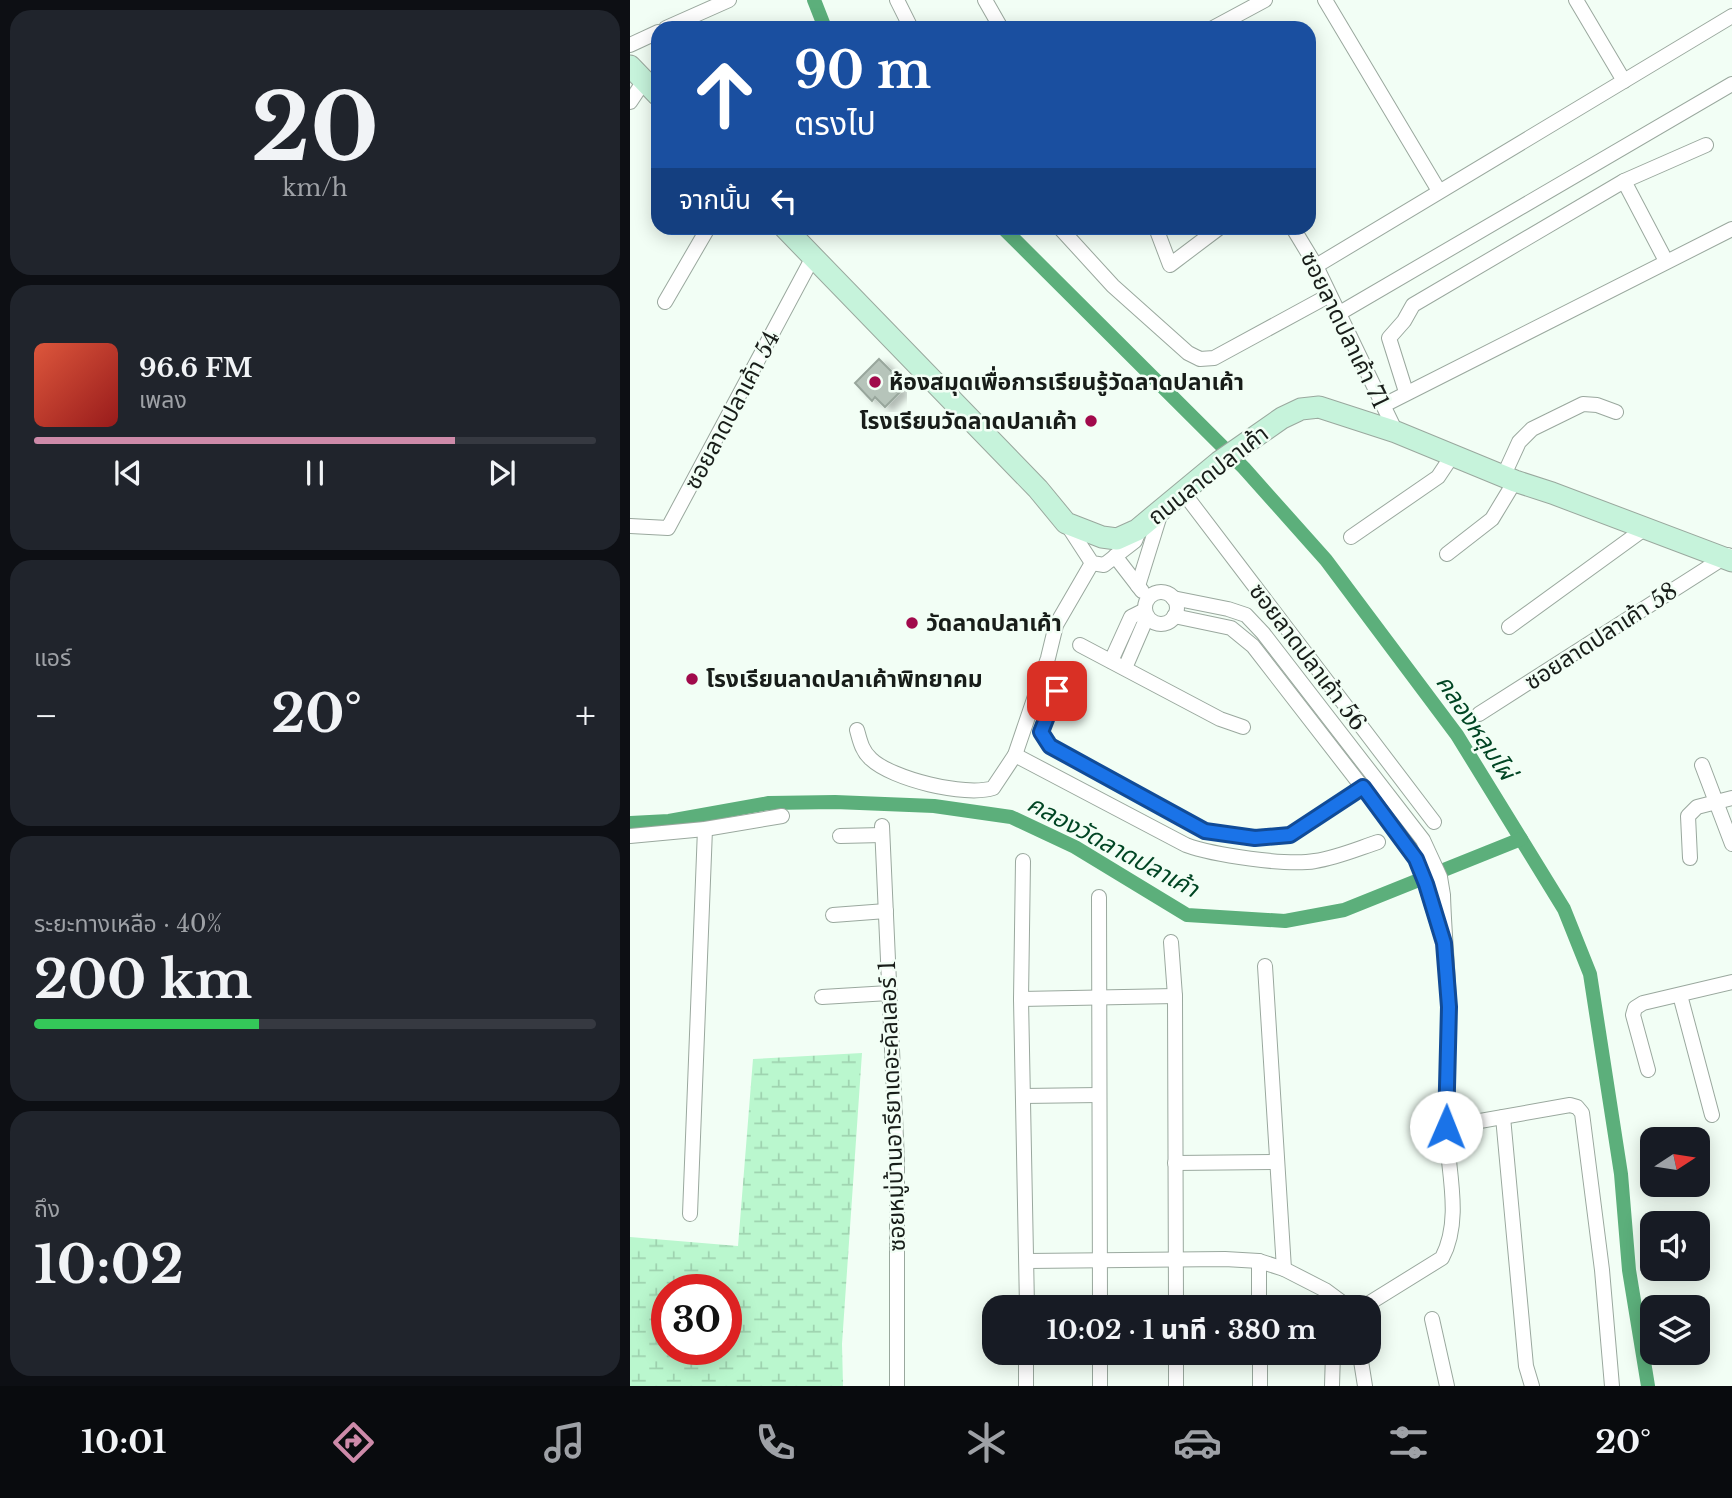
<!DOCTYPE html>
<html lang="th">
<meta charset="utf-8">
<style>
:root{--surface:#171b24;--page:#20242c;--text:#f1f3f6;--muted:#9ea1a6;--line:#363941;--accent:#cd8aa9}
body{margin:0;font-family:"Libre Baskerville","Noto Sans Thai",serif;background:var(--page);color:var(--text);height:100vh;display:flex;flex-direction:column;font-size:26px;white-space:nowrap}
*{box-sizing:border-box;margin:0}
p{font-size:23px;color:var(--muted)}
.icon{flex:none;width:38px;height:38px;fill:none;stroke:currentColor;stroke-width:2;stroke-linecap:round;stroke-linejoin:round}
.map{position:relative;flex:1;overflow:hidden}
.side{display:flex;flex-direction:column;gap:10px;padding:10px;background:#0d0f14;width:630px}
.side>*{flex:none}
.top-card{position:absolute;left:21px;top:21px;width:665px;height:214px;border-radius:21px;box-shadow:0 4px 18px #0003;background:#1a4fa0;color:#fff;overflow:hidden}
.needle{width:46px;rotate:78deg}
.controls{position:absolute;left:1010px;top:1127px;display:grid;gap:14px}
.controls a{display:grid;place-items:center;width:70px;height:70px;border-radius:14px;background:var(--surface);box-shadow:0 4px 18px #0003;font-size:35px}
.speed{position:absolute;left:21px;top:1274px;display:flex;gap:14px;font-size:35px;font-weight:700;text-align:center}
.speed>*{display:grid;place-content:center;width:91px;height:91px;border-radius:50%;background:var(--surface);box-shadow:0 4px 18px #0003;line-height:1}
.speed .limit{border:10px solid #d22;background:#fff;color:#111}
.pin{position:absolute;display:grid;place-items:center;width:60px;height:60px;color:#fff;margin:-30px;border-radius:14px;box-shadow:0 4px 10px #0006}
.me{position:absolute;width:77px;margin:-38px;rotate:1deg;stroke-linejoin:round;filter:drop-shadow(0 0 5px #0008)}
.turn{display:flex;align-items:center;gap:24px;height:147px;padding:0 28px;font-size:32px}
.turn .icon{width:91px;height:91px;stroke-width:2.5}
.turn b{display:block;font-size:49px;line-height:60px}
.then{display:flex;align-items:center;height:66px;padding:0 28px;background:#0003;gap:14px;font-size:26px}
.big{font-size:52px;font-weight:800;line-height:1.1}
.side .tile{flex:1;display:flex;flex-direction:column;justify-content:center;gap:10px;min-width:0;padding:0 24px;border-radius:21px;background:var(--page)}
.side .dial{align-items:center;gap:0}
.dial b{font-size:91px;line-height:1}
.song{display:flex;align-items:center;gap:21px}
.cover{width:84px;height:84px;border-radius:10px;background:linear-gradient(135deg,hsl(10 70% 55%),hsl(0 70% 35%))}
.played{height:7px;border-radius:4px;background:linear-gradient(90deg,var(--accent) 75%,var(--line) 75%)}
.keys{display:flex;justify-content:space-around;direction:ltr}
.heat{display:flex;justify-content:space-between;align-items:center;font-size:38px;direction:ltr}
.charge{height:10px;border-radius:5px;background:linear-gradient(90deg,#34c759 40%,var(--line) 0)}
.trip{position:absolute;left:352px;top:1295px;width:399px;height:70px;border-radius:21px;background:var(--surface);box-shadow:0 4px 18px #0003;font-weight:800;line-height:70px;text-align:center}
.tabs{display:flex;height:112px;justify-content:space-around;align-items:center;background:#090b0e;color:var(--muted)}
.tabs .icon{width:49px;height:49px}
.tabs .on{color:var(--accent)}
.tabs b{font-size:32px;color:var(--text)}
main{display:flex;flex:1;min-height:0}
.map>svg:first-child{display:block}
</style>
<main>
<section class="side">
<div class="tile dial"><b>20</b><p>km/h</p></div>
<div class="tile">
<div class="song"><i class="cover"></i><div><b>96.6 FM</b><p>เพลง</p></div></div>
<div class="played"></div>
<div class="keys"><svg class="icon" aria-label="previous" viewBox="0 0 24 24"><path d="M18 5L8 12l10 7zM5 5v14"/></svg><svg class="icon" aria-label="pause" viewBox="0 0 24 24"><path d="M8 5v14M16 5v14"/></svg><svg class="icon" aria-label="next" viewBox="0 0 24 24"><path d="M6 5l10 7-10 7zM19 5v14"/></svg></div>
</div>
<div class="tile"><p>แอร์</p>
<div class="heat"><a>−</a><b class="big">20°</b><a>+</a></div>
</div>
<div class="tile"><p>ระยะทางเหลือ · 40%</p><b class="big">200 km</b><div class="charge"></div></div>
<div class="tile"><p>ถึง</p><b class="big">10:02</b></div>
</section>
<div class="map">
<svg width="1102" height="1386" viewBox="0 0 1102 1386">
<defs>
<pattern id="wetland-marsh" width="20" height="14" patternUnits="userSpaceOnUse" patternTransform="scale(1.75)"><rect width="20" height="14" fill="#baf7ce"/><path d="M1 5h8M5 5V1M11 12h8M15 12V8" fill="none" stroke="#9fd3b0"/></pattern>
<filter id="shadow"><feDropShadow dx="7" dy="4" stdDeviation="3.5" flood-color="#0004"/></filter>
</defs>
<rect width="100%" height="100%" fill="#f2fef5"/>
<path fill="url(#wetland-marsh)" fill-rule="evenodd" d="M232 1053 212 1344 213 1386H0V1237L108 1246 123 1059ZM37 1290H96V1349H37Z"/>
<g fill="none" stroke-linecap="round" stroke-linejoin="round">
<g stroke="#5caf7b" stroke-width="14">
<polyline points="184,0 195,28"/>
<polyline points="373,228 614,468 696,560 827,735 934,909 960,974 991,1174 999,1270 1018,1386"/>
<polyline points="0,823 39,821 139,803 205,802 304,806 381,817 445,847 557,915 655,921 714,910 891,839"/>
</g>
</g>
<polygon fill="#b6c4ba" stroke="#98a69c" stroke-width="2" filter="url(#shadow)" points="249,359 266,376 262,380 272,390 255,407 245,397 242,401 225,383"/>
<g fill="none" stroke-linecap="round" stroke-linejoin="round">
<g stroke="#9aa89e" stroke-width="16">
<g id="street">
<polyline points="267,0 281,28"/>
<polyline points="355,0 371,28"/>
<polyline points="695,0 809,191"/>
<polyline points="946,0 994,81"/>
<polyline points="36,28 99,0"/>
<polyline points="583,28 635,0"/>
<polyline points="0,45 28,32"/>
<polyline points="0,102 14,81"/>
<polyline points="994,181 1036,261"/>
<polyline points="430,228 483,286 558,353 570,359 584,358 698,296"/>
<polyline points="526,228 540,265 589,228"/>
<polyline points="663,228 686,266 766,432"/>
<polyline points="686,266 1102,16"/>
<polyline points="35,302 78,228"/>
<polyline points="708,314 1102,84"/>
<polyline points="776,392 759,338 774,321 783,305 994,181 1076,145"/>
<polyline points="754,405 1102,229"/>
<polyline points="873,477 889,442 902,429 953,404 967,405 986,412"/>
<polyline points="553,492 804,822"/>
<polyline points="436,523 462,563 474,565 505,541 509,531"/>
<polyline points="0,526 38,528 183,257"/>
<polyline points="721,537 808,477 822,456"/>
<polyline points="817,554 862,519 885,481"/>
<polyline points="485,556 512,591"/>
<polyline points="508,586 531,512"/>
<circle cx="531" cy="608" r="16"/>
<path d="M543 598 598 609 616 615 633 633 793 840 810 877 813 895C814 932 818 970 819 1007 819 1047 816 1086 816 1126 817 1168 833 1219 812 1258L733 1307"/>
<polyline points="544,616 601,628 623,646 781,850 791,870 809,928"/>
<polyline points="879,627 1014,529"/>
<polyline points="450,645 590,719 613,727"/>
<polyline points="481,661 501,617 515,610"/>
<polyline points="495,668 517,617"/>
<polyline points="427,691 411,732 420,746 575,831 625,838 660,835 733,787"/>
<polyline points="849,714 1098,555"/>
<path d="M227 730C230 741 232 751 241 759 262 779 335 797 363 788L385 755 418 658 426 625 462 563"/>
<path d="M385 755 556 845C583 855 657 866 685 861 706 858 727 849 748 842"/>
<polyline points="1072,765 1102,844"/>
<polyline points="252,826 267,1161 267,1386"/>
<polyline points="0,836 75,829 152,816"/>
<polyline points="210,836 252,835"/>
<polyline points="1060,858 1058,816 1067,807 1102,798"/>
<polyline points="393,861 391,999 397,1307"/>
<polyline points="469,897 470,1307"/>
<polyline points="203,915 256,911"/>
<polyline points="541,942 545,996 546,1307"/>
<polyline points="635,966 654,1269"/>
<polyline points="1050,995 1082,1115"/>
<polyline points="192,997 259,993"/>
<polyline points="391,999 545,996"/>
<polyline points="1018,1070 1003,1015 1005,1008 1013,1003 1102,982"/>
<polyline points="393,1096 469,1095"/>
<polyline points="873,1117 896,1366 902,1386"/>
<polyline points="816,1127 940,1105 947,1107 952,1113 972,1270 982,1386"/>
<polyline points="545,1163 646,1162"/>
<polyline points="60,1214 75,829"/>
<polyline points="397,1261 595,1259 629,1261 654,1269 695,1290 718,1307"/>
<polyline points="629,1261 629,1307"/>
<polyline points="802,1319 817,1386"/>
<polyline points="630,1353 630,1386"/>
<polyline points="731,1361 735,1386"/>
<polyline points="396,1386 396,1353"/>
<polyline points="470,1386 470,1353"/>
<polyline points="546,1386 546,1353"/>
<polyline points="702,1386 703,1353"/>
</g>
</g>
<g stroke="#9aa89e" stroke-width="23">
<g id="secondary">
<polyline points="0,66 28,95"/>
<polyline points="155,228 408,489 436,523 472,537 487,539 507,530 589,462 652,418 671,409 689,407 766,432 885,481 922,493 1102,561"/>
</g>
</g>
<use href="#street" stroke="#fff" stroke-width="14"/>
<use href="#secondary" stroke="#c6f3db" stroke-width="21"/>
</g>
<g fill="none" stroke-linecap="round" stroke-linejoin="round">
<g stroke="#114b97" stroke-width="18">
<polyline id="route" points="427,691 411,732 420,746 575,831 625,838 660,835 733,787 786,859 796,884 814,943 819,1007 816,1127"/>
</g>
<use href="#route" stroke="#1a73e8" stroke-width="12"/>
</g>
<g fill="#a10a4b" stroke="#f2fef5" stroke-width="2.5">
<circle cx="245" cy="382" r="7"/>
<circle cx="461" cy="421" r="7"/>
<circle cx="282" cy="623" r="7"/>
<circle cx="62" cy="679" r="7"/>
</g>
<g text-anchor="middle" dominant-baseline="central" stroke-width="5" stroke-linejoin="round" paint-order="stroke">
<g font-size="23" fill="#181d19" stroke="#f2fef5">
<text transform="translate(715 330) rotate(64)">ซอยลาดปลาเค้า 71</text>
<text transform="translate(102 410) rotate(-62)">ซอยลาดปลาเค้า 54</text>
<text transform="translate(578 475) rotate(-38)">ถนนลาดปลาเค้า</text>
<text transform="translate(971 636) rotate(-33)">ซอยลาดปลาเค้า 58</text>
<text transform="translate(678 657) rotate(53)">ซอยลาดปลาเค้า 56</text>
<text transform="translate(262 1106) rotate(-92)">ซอยหมู่บ้านอารียาเดอะคัลเลอร์ 1</text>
</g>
<g font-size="23" font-weight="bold" fill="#181d19" stroke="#f2fef5" text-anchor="start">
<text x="259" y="382">ห้องสมุดเพื่อการเรียนรู้วัดลาดปลาเค้า</text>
<text x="447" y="421" text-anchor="end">โรงเรียนวัดลาดปลาเค้า</text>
<text x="296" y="623">วัดลาดปลาเค้า</text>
<text x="76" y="679">โรงเรียนลาดปลาเค้าพิทยาคม</text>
</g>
<g font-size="24" font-style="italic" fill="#004523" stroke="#f2fef5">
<text transform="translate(846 727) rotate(56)">คลองหลุมไผ่</text>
<text transform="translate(483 846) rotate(28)">คลองวัดลาดปลาเค้า</text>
</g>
</g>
</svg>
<div class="controls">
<a><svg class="needle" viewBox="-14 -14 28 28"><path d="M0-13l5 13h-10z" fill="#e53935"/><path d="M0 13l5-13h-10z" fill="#9ea1a6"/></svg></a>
<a><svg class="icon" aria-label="sound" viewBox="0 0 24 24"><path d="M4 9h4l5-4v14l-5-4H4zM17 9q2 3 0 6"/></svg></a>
<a><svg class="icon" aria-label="layers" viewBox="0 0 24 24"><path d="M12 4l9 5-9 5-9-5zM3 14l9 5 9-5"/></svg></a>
</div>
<div class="speed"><div class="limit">30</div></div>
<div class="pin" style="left:427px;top:691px;background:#d93025"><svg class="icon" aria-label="arrive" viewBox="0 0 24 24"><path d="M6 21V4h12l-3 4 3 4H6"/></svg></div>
<svg class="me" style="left:816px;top:1127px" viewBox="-20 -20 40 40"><circle r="19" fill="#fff"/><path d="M0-13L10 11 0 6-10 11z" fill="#1a73e8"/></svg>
<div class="trip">10:02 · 1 นาที · 380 m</div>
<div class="top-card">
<div class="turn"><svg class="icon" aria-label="ahead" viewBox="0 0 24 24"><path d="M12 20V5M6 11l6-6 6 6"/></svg><div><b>90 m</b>ตรงไป</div></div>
<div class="then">จากนั้น<svg class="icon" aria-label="left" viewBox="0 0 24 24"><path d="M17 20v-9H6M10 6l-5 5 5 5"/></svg></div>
</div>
</div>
</main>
<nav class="tabs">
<b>10:01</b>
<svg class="icon on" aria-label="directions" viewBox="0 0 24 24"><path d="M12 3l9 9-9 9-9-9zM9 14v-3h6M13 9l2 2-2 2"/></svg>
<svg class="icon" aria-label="music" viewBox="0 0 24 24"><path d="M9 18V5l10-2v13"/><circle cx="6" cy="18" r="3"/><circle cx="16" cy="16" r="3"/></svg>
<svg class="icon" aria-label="phone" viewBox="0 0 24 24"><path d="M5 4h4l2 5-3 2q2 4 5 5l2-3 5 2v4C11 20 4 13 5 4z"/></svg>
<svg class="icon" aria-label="climate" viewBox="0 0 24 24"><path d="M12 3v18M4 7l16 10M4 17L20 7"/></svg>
<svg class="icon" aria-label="car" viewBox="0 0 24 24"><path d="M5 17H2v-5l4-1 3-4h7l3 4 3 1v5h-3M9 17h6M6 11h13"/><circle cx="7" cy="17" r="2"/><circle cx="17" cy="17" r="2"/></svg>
<svg class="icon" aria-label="filters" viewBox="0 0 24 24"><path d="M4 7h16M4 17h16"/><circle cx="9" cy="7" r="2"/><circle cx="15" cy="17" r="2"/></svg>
<b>20°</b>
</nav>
